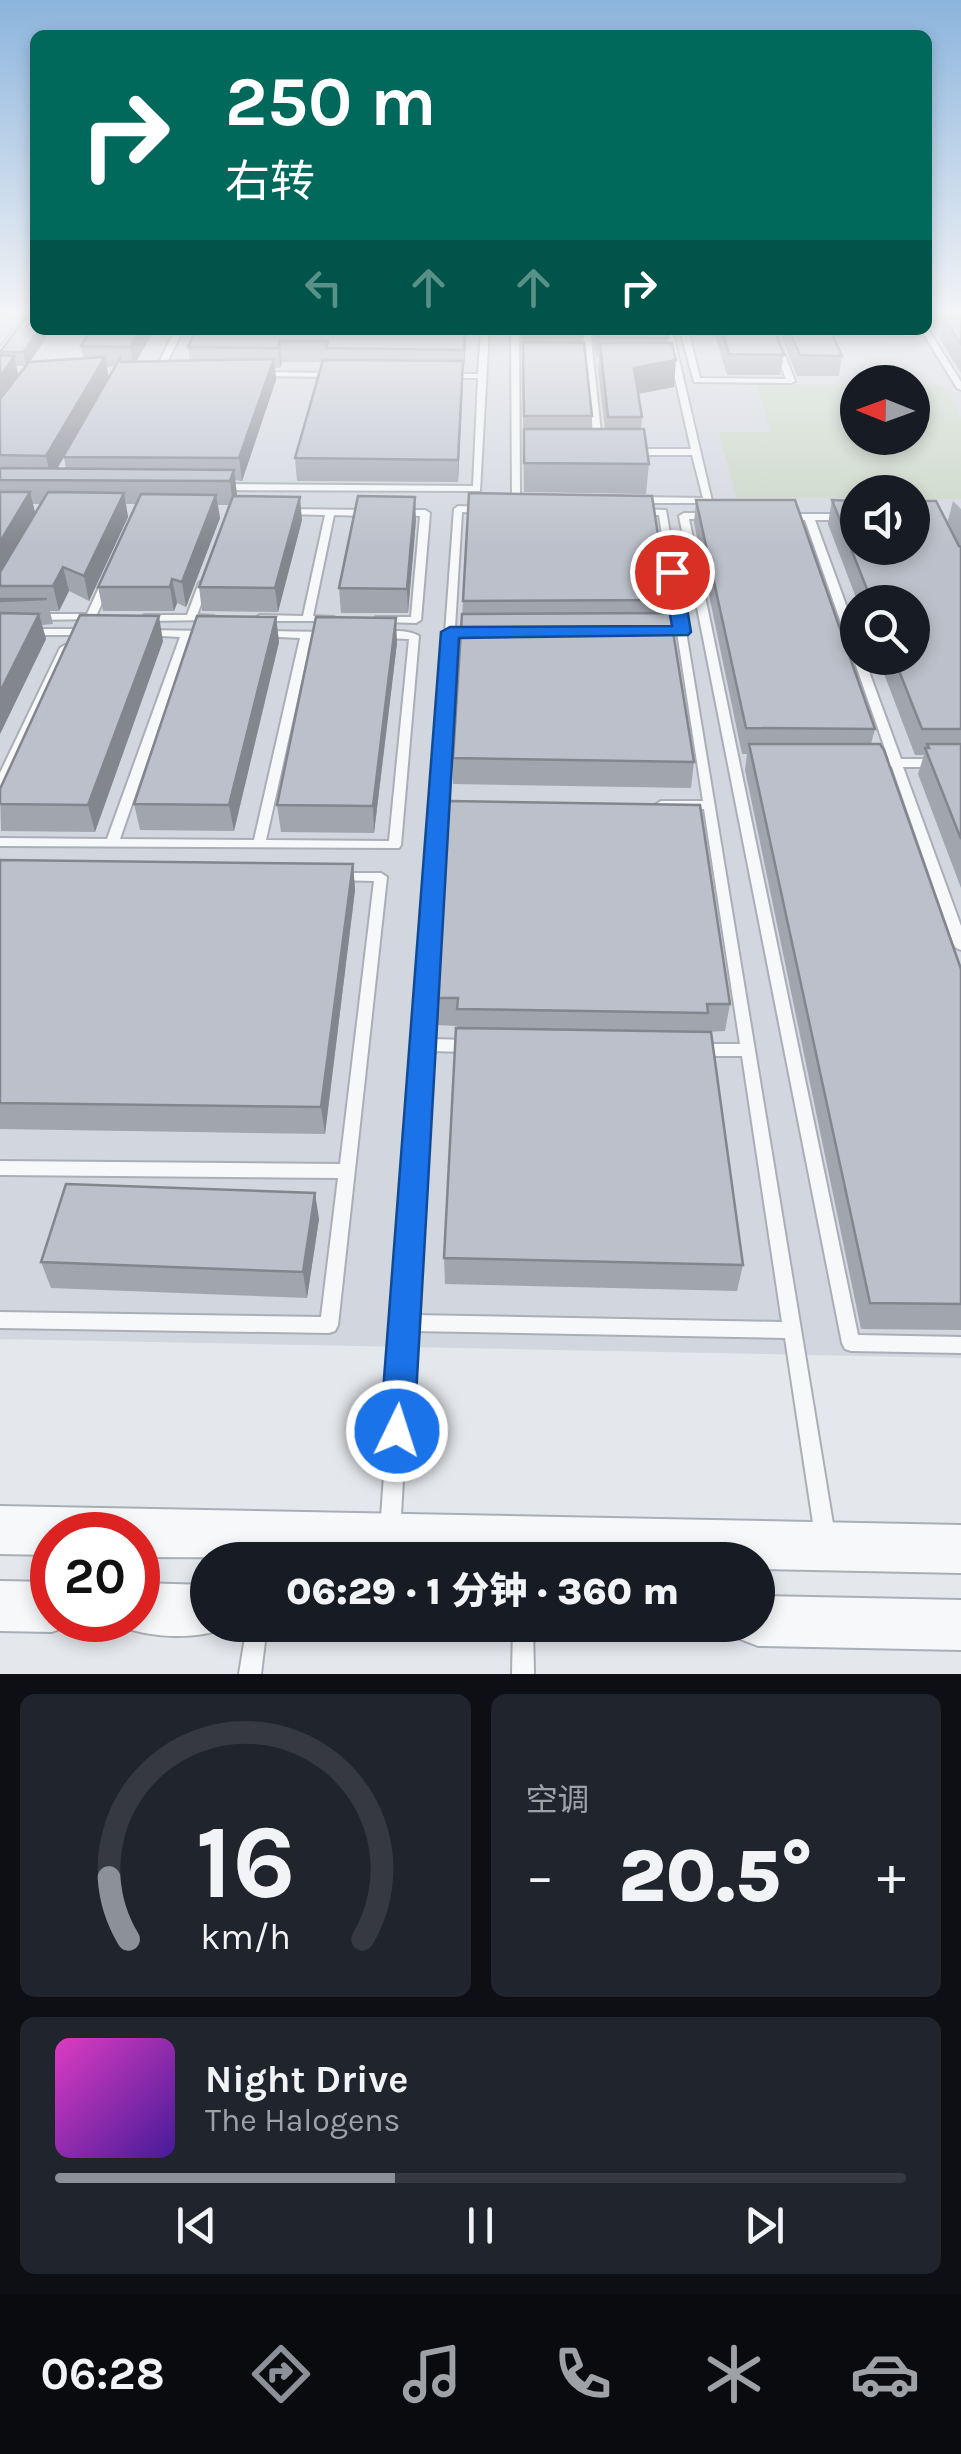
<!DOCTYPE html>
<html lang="zh">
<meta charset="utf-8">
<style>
:root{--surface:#171b24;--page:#20242c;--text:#f1f3f6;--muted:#9ea1a6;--line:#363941;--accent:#8c9099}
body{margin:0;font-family:Karla,"Noto Sans SC",sans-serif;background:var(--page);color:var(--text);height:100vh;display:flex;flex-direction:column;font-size:38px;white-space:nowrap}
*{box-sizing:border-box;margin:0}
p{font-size:32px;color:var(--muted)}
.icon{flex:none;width:55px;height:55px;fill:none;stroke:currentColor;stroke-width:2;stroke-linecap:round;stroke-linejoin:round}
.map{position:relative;height:1674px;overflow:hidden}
.drawer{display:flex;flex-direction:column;gap:20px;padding:20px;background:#0d0f14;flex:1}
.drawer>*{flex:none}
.guide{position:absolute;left:30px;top:30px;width:902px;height:305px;border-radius:15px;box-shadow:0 5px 15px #0003;background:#00695c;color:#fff;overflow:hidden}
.needle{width:65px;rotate:271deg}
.controls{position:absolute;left:840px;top:365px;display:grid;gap:20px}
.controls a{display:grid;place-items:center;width:90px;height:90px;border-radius:50%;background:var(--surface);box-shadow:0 5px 15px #0003;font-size:50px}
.speed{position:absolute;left:30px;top:1512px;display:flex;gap:20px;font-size:50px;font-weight:700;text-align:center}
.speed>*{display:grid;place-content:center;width:130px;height:130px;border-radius:50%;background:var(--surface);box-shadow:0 5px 15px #0003;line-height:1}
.speed .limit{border:15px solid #d22;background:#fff;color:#111}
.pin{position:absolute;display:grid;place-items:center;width:85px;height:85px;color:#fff;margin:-42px;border:5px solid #fff;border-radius:50%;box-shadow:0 2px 10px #0007}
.me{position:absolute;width:110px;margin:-55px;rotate:4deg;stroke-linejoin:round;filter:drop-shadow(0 0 8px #0008)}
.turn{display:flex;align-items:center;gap:35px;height:210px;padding:0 30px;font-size:45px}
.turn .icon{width:130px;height:130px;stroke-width:2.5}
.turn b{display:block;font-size:70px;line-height:85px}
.lanes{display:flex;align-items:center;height:95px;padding:0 30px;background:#0003;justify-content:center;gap:50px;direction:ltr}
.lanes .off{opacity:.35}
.big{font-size:75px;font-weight:800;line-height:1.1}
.drawer .tile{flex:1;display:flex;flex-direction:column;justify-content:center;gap:15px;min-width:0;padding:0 35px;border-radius:15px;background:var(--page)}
.drawer .dial{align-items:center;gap:0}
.dial svg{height:260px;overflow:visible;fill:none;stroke:var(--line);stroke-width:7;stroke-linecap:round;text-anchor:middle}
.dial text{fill:var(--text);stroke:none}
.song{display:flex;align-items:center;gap:30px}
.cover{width:120px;height:120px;border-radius:15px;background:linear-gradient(135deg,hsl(310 70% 55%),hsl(260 70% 35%))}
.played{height:10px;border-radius:5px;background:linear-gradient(90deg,var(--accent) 40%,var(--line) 40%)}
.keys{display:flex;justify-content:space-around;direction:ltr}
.heat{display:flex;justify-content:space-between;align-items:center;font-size:55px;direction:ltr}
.drawer .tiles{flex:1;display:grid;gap:20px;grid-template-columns:1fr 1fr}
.tile:last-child{grid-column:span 2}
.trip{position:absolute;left:190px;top:1542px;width:585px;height:100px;border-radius:50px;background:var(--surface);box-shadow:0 5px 15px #0003;font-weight:800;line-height:100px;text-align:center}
.menu{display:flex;height:160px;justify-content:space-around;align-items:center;background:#090b0e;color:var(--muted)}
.menu .icon{width:70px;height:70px}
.menu .selected{color:var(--accent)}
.menu b{font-size:45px;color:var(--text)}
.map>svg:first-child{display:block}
</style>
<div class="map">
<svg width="961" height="1674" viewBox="0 0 961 1674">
<rect width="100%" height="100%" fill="#e4e7ec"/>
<path fill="#d2d6de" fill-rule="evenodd" d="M7 313H35V330H928V313H961V1358L0 1339V321ZM858 382H912V438H858ZM858 492H912V548H858ZM858 602H912V658H858Z"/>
<polygon fill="#c9d6c5" points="756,384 857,385 858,438 912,438 913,386 943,386 961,418 961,499 913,499 912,492 858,492 857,498 736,497 719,432 771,432"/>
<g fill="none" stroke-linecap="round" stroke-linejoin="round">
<g stroke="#a9aeb7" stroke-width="4">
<g id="service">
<polygon points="27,313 34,313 3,355 0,355 0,348"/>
<polygon points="928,329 961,382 961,390 957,388 921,330"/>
<polygon points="175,330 183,330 162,373 155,375 154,373"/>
<polygon points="481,330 489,330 480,491 220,490 216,487 220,484 473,486 478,378 447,378 443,376 447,374 478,374"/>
<path d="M511 330H519L520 496 528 499C525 503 515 503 512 499Z"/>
<polygon points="582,330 590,330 602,442 598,444 594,442"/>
<polygon points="664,330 672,330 712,501 711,503 639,503 635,500 639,497 703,498 692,455 630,455 626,452 630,449 691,449"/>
<polygon points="680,330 732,331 736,333 732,335 689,334 700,378 786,379 767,330 775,330 795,381 791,383 694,382"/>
<polygon points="908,330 916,330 919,334 915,336 817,335 813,333 817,331 910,332"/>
<polygon points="259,372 332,373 336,375 332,377 262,376 258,374"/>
<polygon points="458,506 485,507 489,510 485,513 462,512 430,1039 470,1040 475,1042 477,1046 475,1050 470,1052 429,1051 413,1315 782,1322 742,1056 700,1056 695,1054 693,1050 695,1046 700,1044 740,1044 704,809 661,809 655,805 661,801 703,801 659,515 640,515 635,512 640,509 666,510 835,1536 832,1543 825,1546 818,1543 815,1536 785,1338 412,1331 400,1531 397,1538 390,1541 383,1538 380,1531 454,509"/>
<polygon points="287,509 367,510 372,513 367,516 334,515 313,616 334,617 334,621 260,621 255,618 260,615 303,616 325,515 284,514 282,512"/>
<polygon points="402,510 425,510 430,513 421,620 416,623 380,622 376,621 376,617 411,617 420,516 399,515 397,513"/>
<polygon points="684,513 708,513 713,516 708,519 689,519 858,1335 961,1337 961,1353 851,1351 845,1349 842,1343 679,516"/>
<polygon points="858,514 858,520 815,520 858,638 858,658 864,658 901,759 961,759 961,767 903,767 961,926 961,950 956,948 954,945 892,767 885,763 889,760 805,520 788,520 783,517 788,514"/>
<polygon points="106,580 111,583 97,614 100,617 99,619 35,620 30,617 35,614 87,614 101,583"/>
<polygon points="204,580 209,583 197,615 214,616 214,620 145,621 140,618 145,615 187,615 199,583"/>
<polygon points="0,629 87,629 92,632 87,635 0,635"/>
<path d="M147 630 207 631 212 634 207 637H190L120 839 254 840 300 638 258 636V632L262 631 327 632 332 635 327 638H311L266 840 389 841 409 639 382 638 377 635C386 629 410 630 419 636L401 845 399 848 0 846V838L107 839 180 637 143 635V631Z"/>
<polygon points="65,645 70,648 6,786 0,790 0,773 60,648"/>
<polygon points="337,873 381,873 387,877 338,1325 335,1331 329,1333 0,1328 0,1312 321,1317 338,1178 0,1175 0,1161 340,1164 374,881 332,880 331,877 332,874"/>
<polygon points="247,1625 267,1625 261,1674 239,1674"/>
<polygon points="513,1625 533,1625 534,1674 512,1674"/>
</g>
</g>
<g stroke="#a9aeb7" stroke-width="4">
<g id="tertiary">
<polygon points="0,1506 961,1525 961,1573 758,1569 758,1560 138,1557 138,1535 52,1535 52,1555 0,1554"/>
<polygon points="0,1581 52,1582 52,1620 72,1620 70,1625 52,1632 0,1631"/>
<path d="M138 1583 208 1585V1625L226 1628C196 1640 150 1638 120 1626L118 1620H138Z"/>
<polygon points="758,1596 961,1600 961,1650 758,1646 740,1639 735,1625 758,1625"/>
</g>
</g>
<use href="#service" fill="#f7f8fa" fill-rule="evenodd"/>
<use href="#tertiary" fill="#f7f8fa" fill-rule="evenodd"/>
</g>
<g fill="#a1a5ae" fill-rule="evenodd">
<polygon points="928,313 961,313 961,373 940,339 942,328 928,327"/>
<path d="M35 330H44L46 338 30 362 83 359 81 346 91 330H154L136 362 190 361 188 347 196 330H467L463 370 458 482 297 481 295 458 322 362H282L280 368H275L276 380 242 481 235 480 236 496 302 520 278 612 202 611 199 587 230 505H218L220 518 186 607 177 603 174 611H103L98 587 136 504H126L128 517 89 601 69 591 59 611H50L53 624 42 625 46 639 0 734V351ZM16 366H26L18 376ZM106 367H115L109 379ZM64 457 66 469H57ZM33 504H41L35 514Z"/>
<polygon points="522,330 583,337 592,416 592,429 605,429 598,370 599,357 596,357 591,330 666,330 674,387 638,394 642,417 641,429 649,464 646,494 524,492"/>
<polygon points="717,330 774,330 784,355 780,375 727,375 716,338"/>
<polygon points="783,330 830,330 842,356 839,376 797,376 782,339"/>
<polygon points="696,500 875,729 871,744 961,969 961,1330 861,1329 745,770 747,754 742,754 694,523"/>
<polygon points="832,500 947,524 953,501 961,509 961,888 918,774 924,755 915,755 878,658 912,658 912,602 858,603 828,524"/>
<polygon points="416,520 408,613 341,613 339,588"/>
<polygon points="668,600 666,613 694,762 691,788 453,784 453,758 463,601"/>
<polygon points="276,617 279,642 234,831 140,830 134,804"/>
<polygon points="163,641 95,832 1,831 0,789"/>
<polygon points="397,643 374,833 281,832 277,805"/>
<polygon points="0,860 353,864 355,890 325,1134 0,1129"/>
<polygon points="435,998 730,1004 725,1031 705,1032 743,1265 737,1291 445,1284 444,1258 457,1026 435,1025"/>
<polygon points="319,1219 307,1298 51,1288 41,1262"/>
</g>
<g fill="#83868d">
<polygon points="39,330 44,330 46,338 26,366 23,352"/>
<polygon points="139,330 154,330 133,367 130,347"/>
<polygon points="465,330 467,330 464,370 464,350"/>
<polygon points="280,341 282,362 280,368 278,348"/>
<polygon points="14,356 19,378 0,406 0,377"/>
<polygon points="105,357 109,379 51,479 46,456"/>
<polygon points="274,359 276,380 242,481 239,458"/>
<polygon points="676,360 674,387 632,395 634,368"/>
<polygon points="463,361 463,382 458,482 458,460"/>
<polygon points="234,470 237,494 233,505 230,481"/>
<polygon points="30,492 36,516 0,577 0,542"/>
<polygon points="124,493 128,517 89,601 84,576"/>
<polygon points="216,495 220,518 186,607 182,582"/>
<polygon points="300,497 302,520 278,612 275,588"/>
<polygon points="415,497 416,520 408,613 407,589"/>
<polygon points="63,567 69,591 59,611 53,586"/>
<polygon points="172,579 177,603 174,611 170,587"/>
<polygon points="39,614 46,639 0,734 0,692"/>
<polygon points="159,616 163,641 95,832 88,805"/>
<polygon points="276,617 279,642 234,831 229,805"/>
<polygon points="396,618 397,643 374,833 373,806"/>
<polygon points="353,864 355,890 325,1134 321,1107"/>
<polygon points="315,1193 319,1219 307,1298 303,1272"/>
</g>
<g fill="#bbc0ca" stroke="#83868d" stroke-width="2.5">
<polygon points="28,314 35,319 35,330 39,330 23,352 0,352"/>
<polygon points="961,318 961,344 944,319"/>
<polygon points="91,330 139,330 130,347 81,346"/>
<polygon points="196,330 465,330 464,350 326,348 328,341 280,341 278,348 188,347"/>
<polygon points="523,330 582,330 583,337 523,337"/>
<polygon points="596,330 666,330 668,338 598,337"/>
<polygon points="722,330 774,330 784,355 729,354"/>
<polygon points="789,330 830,330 842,356 800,355"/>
<polygon points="523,342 584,343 592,416 524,416"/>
<polygon points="600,343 672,343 676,360 634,368 642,417 608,417"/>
<polygon points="0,355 14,356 0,377"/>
<polygon points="105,357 46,456 0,455 0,399 29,362"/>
<polygon points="120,358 121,362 274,359 239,458 63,457"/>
<polygon points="323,360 463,361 458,460 295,458"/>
<polygon points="524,429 644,429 649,464 524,463"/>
<polygon points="0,468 234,470 230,481 0,480"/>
<polygon points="0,492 30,492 0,542"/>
<polygon points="48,492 124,493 84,576 63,567 53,586 0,586 0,572"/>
<polygon points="469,493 652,496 668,600 463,601"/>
<polygon points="141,494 216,495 182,582 172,579 170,587 98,587"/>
<polygon points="233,496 300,497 275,588 199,587"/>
<polygon points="358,496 415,497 407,589 339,588"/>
<polygon points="696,500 795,500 875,729 746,728"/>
<polygon points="832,500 858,501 858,548 912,548 912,501 936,501 959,546 961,547 961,729 922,729 894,658 912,658 912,602 872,602"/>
<polygon points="0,599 47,599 0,601"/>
<polygon points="0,613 39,614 0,692"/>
<polygon points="670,613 694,762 453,758 462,614"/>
<polygon points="80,615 159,616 88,805 0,804 0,789"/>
<polygon points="197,616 276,617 229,805 134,804"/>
<polygon points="316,617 396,618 373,806 277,805"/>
<polygon points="749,744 880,744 884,750 961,969 961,1304 870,1303"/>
<polygon points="927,744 961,744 961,839 925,748 929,748"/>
<polygon points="449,801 700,805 730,1004 707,1004 708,1013 457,1009 458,998 435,998"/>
<polygon points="0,860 353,864 321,1107 0,1103"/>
<polygon points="456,1028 711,1032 743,1265 444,1258"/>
<polygon points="66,1184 315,1193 303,1272 41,1262"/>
</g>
<linearGradient id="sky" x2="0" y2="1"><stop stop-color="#8bb4dd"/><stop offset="0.57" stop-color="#f3f4f6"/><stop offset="1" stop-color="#f3f4f6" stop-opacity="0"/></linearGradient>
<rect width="961" height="547" fill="url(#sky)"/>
<polygon fill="#1a73e8" stroke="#114b97" stroke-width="2.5" points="672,566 681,572 691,632 688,635 459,638 414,1431 409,1443 397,1448 385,1443 380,1431 441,632 450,627 672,626 663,572"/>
</svg>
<div class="controls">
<a><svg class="needle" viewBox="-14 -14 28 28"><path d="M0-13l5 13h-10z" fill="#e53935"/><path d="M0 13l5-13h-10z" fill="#9ea1a6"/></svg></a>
<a><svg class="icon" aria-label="sound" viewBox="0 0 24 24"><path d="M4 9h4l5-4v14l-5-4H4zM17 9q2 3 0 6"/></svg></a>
<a><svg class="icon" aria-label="search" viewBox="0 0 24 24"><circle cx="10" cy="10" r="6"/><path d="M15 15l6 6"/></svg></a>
</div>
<div class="speed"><div class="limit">20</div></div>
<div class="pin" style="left:672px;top:572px;background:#d93025"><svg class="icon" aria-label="arrive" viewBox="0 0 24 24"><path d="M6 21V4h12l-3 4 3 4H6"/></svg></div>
<svg class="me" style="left:397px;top:1431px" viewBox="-20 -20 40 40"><circle r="17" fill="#1a73e8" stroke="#fff" stroke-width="3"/><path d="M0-11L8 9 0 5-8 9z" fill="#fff"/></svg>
<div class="trip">06:29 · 1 分钟 · 360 m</div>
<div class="guide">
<div class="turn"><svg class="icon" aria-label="right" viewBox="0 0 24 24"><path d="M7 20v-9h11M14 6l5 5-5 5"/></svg><div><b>250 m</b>右转</div></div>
<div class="lanes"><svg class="icon off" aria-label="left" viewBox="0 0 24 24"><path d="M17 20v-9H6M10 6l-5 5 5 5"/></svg><svg class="icon off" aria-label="ahead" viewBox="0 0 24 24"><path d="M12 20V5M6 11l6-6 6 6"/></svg><svg class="icon off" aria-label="ahead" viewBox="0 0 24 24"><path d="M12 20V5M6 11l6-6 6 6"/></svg><svg class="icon" aria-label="right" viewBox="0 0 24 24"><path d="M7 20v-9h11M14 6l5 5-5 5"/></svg></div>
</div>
</div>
<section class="drawer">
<div class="tiles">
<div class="tile dial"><svg viewBox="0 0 100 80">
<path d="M14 69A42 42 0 1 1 86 69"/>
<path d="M14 69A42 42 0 0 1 8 50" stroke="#8c9099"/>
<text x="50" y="56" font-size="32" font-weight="700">16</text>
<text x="50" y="72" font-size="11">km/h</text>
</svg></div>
<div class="tile"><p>空调</p>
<div class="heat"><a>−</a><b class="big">20.5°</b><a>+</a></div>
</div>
<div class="tile">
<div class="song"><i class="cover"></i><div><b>Night Drive</b><p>The Halogens</p></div></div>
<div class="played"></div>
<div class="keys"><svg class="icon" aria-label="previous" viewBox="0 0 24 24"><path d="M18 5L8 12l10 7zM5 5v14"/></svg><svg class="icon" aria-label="pause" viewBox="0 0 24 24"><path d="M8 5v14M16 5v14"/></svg><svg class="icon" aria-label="next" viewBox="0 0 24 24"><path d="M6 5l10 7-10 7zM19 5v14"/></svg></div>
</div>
</div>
</section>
<nav class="menu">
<b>06:28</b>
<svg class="icon selected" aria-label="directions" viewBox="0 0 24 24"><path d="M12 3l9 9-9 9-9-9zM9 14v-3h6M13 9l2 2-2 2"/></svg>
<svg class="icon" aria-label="music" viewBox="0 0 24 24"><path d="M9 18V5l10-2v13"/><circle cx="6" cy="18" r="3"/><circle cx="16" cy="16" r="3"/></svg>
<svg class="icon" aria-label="phone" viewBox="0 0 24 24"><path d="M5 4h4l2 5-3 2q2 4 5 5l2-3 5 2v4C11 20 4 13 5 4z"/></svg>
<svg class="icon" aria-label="climate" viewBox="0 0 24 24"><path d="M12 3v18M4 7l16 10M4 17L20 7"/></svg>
<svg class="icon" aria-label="car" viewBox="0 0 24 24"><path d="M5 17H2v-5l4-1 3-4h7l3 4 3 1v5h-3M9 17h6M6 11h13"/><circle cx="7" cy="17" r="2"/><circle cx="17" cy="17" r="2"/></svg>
</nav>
